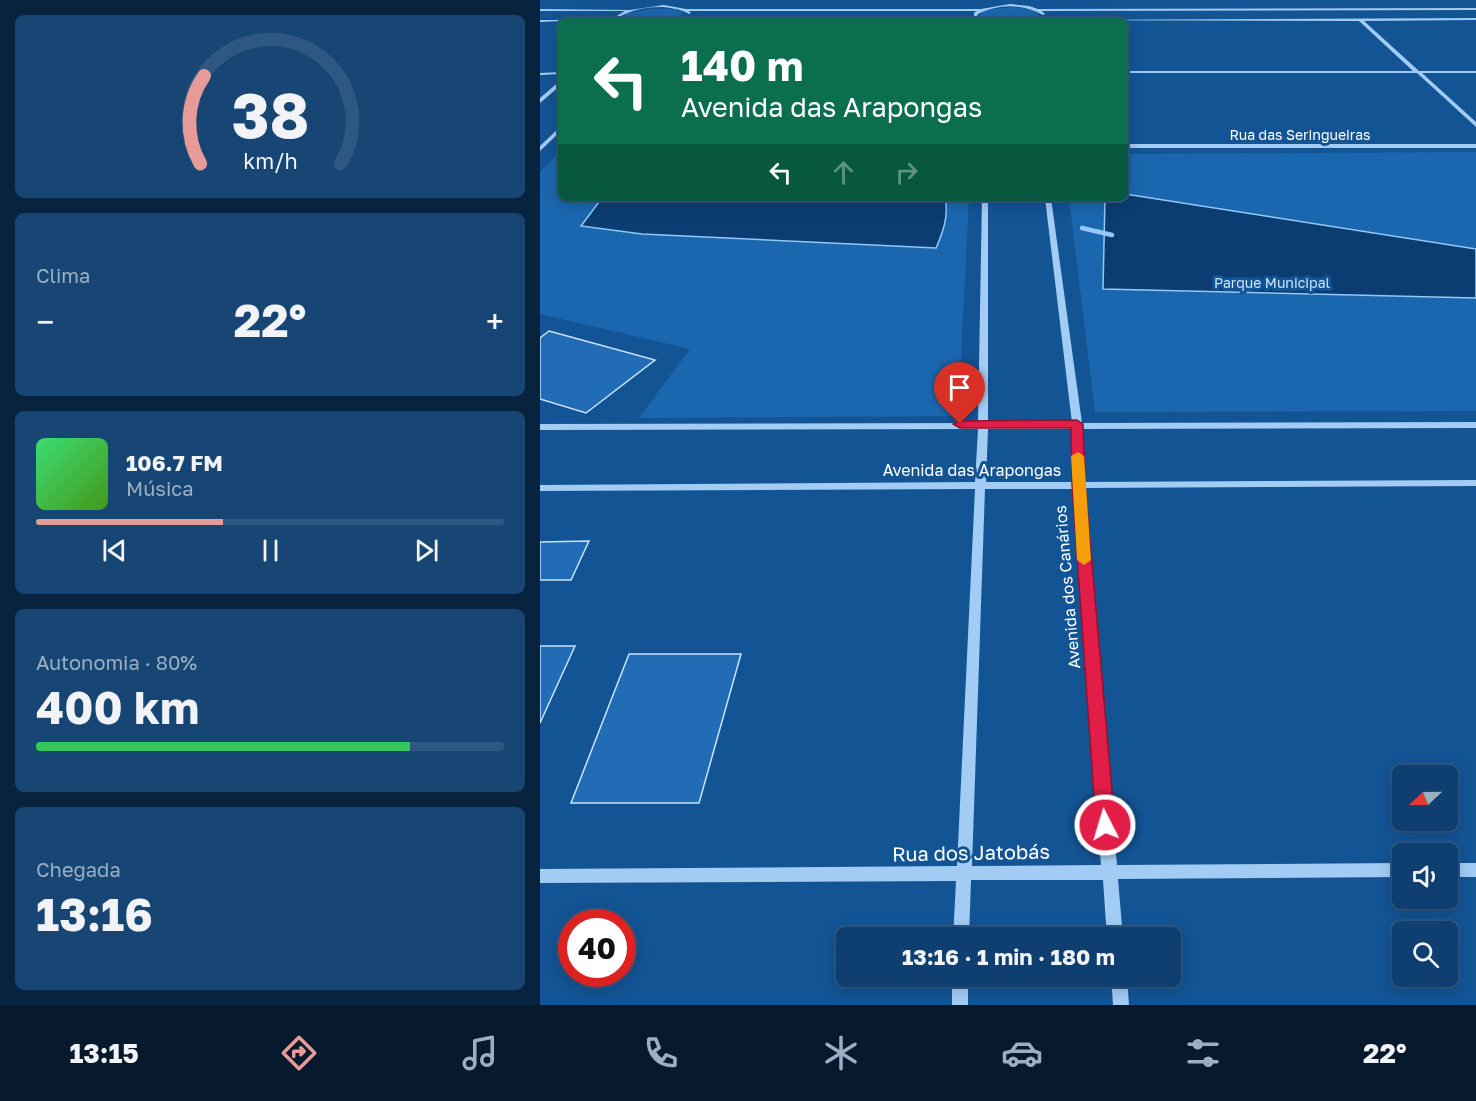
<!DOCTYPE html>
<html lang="pt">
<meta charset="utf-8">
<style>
:root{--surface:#0e3f70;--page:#174675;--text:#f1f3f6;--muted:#9bafc3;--line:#2e5883;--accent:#e69b98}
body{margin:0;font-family:"Golos Text",sans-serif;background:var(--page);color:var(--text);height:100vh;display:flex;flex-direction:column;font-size:22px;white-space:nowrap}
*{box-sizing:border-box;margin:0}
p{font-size:20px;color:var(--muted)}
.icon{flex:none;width:33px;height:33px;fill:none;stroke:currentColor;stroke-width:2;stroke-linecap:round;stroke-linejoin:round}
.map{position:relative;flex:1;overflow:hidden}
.details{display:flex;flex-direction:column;gap:15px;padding:15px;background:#08233e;width:540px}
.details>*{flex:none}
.hud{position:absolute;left:18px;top:18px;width:570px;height:183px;border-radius:9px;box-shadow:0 3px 15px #0003,0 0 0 2px var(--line);background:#0b6e4f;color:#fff;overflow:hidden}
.needle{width:39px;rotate:248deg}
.buttons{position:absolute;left:852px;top:765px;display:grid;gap:12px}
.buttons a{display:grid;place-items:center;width:66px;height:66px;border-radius:9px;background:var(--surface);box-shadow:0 3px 15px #0003,0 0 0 2px var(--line);font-size:30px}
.speed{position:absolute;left:18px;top:909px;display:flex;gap:12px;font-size:30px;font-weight:700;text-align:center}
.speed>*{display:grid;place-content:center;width:78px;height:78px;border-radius:50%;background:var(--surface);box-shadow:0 3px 15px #0003,0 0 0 2px var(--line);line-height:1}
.speed .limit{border:9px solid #d22;background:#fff;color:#111}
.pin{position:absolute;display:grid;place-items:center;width:51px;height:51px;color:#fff;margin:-62px -26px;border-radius:50% 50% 50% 0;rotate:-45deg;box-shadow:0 0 6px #0007}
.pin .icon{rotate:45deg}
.me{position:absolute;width:66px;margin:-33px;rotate:355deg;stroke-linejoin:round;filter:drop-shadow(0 0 4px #0008)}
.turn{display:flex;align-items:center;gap:21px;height:126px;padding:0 24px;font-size:27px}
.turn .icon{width:78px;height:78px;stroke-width:2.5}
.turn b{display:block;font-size:42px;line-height:51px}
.lanes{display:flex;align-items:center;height:57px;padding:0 24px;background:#0003;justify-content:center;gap:30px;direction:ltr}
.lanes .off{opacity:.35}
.big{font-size:45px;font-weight:700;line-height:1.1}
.details .widget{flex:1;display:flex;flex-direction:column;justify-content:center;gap:9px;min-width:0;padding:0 21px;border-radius:9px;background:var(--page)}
.details .dial{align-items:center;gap:0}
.dial svg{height:156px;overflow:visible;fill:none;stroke:var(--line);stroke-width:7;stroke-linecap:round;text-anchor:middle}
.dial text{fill:var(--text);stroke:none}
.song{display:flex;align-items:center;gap:18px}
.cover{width:72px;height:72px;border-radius:9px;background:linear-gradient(135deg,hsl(140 70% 55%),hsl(100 70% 35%))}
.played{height:6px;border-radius:3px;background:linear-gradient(90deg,var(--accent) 40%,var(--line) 40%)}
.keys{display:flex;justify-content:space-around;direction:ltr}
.heat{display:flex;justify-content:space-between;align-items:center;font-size:33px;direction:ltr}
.charge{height:9px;border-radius:4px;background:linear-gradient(90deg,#34c759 80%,var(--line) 0)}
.trip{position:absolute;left:296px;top:927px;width:345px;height:60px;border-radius:9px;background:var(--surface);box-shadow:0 3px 15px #0003,0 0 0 2px var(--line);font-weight:700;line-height:60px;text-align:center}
.menu{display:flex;height:96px;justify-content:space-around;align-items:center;background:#06192d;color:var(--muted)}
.menu .icon{width:42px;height:42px}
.menu .active{color:var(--accent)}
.menu b{font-size:27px;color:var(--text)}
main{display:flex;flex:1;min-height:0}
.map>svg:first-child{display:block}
</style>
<main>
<section class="details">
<div class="widget dial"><svg viewBox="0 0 100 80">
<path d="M14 69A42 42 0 1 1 86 69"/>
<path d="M14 69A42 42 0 0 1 16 24" stroke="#e69b98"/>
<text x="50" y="56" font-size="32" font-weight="700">38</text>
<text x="50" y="72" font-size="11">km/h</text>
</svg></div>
<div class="widget"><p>Clima</p>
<div class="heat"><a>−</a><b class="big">22°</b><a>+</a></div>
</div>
<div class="widget">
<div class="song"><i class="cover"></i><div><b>106.7 FM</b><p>Música</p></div></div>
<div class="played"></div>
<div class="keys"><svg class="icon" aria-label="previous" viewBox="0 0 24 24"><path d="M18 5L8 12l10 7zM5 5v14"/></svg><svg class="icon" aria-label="pause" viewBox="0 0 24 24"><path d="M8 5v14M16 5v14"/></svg><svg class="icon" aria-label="next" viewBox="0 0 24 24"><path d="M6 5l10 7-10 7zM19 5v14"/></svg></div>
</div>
<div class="widget"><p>Autonomia · 80%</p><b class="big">400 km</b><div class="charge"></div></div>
<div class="widget"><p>Chegada</p><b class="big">13:16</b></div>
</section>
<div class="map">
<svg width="936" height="1005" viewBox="0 0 936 1005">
<rect width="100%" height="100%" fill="#135495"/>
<g fill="#1b67af">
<path d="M473 7 491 10 499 15C490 26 449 25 439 15L446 10Z"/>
<path d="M109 9H135L143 13C134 25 98 24 84 19L86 14Z"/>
<polygon points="21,150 21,198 429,198 418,416 99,418 150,349 0,314 0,172"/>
<polygon points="936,152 936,411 555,412 529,198 585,198 585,154"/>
</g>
<g fill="#0b3d72" stroke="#94c8f6" stroke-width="1.5">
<polygon points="585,194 936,249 936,298 563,289 565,198 585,198"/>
<path d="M62 198H405C409 216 403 232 396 248L102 234 41 226Z"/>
</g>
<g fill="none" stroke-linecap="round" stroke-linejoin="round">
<polyline stroke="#94c8f6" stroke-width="4.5" points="542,228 572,235"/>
</g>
<g fill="#216cb4" stroke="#cae4fd" stroke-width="1.5">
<polygon points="9,331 115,360 46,413 0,399 0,338"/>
<polygon points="49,541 31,580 0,580 0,542"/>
<polygon points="0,646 35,646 0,723"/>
<polygon points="89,654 201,654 159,803 31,803"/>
</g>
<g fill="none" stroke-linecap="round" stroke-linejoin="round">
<g fill="#a2ccf3" fill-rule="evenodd">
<path d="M470 4 489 6 498 9 936 8V10L502 11 505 14 503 15C482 4 460 3 438 14L437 16 445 21H440L434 17V13L436 11H149L151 13 149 14C128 3 100 6 79 17L80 21H76L75 17 85 11H0V9L90 10 124 5 146 9H441Z"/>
<polygon points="936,18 936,20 824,21 879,71 936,71 936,73 882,73 936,122 936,127 877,73 585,73 585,71 873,71 819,21 497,20"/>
<polygon points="0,20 21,20 23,21 0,22"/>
<polygon points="142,20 435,20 437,21 140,21"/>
<polygon points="21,72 21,74 0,75 0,73"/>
<polygon points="21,80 21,85 0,103 0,98"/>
<polygon points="21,126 21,131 0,151 0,146"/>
<rect x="585" y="144" width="351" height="4"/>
<path d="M442 198H448V423H532L505 198H511L542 423 936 422V428L542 429 543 482 936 480V486L543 488 577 865 862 863V877L578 879 583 938H567L563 880H431L429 938H413L416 881 0 883V869L417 866 435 489 0 491V485L435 482 438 429 0 430V424L438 423ZM448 429H532L533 482H446ZM445 489H533L561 865 432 866Z"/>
<rect x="908" y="863" width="28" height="14"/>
<rect x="412" y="976" width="16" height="29"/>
<polygon points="571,976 587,976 589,1005 573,1005"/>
</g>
</g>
<polygon fill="#e11d48" stroke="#92132f" stroke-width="1.5" points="537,420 543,424 545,484 575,825 572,831 565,834 559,831 556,825 532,484 531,428 420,428 413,424 420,421"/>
<polygon fill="#f59e0b" points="538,452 544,456 551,560 544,565 537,560 531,456"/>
<g text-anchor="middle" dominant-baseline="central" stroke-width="6" stroke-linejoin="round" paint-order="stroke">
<g font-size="14" fill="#fff" stroke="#135495">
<text x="760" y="134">Rua das Seringueiras</text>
</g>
<g font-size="14" fill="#cae4fd" stroke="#135495">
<text x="732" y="282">Parque Municipal</text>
</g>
<g font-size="16" fill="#fff" stroke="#135495">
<text x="432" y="470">Avenida das Arapongas</text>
<text transform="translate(527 587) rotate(-95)">Avenida dos Canários</text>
</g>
<g font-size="20" fill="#fff" stroke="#135495">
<text transform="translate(431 852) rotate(-1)">Rua dos Jatobás</text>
</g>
</g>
</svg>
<div class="buttons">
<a><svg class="needle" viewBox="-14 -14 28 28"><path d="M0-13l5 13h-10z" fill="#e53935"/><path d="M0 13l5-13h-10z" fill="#9bafc3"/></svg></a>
<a><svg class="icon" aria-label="sound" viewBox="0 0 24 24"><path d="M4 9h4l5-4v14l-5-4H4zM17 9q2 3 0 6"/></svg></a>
<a><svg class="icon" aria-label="search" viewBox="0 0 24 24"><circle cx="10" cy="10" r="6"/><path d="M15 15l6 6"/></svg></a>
</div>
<div class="speed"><div class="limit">40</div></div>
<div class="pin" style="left:420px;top:424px;background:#d93025"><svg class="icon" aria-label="arrive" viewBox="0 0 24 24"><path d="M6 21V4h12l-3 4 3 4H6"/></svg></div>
<svg class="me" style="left:565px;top:825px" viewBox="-20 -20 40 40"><circle r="17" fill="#e11d48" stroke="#fff" stroke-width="3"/><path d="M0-11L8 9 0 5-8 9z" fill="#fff"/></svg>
<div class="trip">13:16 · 1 min · 180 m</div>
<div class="hud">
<div class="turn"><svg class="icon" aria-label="left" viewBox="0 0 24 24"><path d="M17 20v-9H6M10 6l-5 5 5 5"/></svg><div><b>140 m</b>Avenida das Arapongas</div></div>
<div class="lanes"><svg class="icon" aria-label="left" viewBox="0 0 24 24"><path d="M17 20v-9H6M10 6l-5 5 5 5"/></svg><svg class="icon off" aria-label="ahead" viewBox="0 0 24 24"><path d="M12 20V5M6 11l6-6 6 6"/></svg><svg class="icon off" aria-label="right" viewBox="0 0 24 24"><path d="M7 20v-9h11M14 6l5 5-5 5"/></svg></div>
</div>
</div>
</main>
<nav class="menu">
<b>13:15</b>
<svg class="icon active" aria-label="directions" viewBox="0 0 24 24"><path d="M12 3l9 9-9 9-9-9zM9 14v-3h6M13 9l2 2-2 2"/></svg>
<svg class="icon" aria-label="music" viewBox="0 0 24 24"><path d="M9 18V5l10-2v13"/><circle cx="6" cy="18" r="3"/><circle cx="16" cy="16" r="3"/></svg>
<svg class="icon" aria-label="phone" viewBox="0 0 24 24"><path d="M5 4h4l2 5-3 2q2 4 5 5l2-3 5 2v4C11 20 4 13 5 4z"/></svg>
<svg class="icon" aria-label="climate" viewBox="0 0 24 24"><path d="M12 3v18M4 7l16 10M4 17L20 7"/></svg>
<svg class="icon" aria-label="car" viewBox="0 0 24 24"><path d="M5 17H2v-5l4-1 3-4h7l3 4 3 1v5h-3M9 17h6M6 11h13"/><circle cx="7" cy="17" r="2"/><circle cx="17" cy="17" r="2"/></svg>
<svg class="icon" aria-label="filters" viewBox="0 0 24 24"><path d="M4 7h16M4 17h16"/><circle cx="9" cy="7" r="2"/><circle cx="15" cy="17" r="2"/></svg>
<b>22°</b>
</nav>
